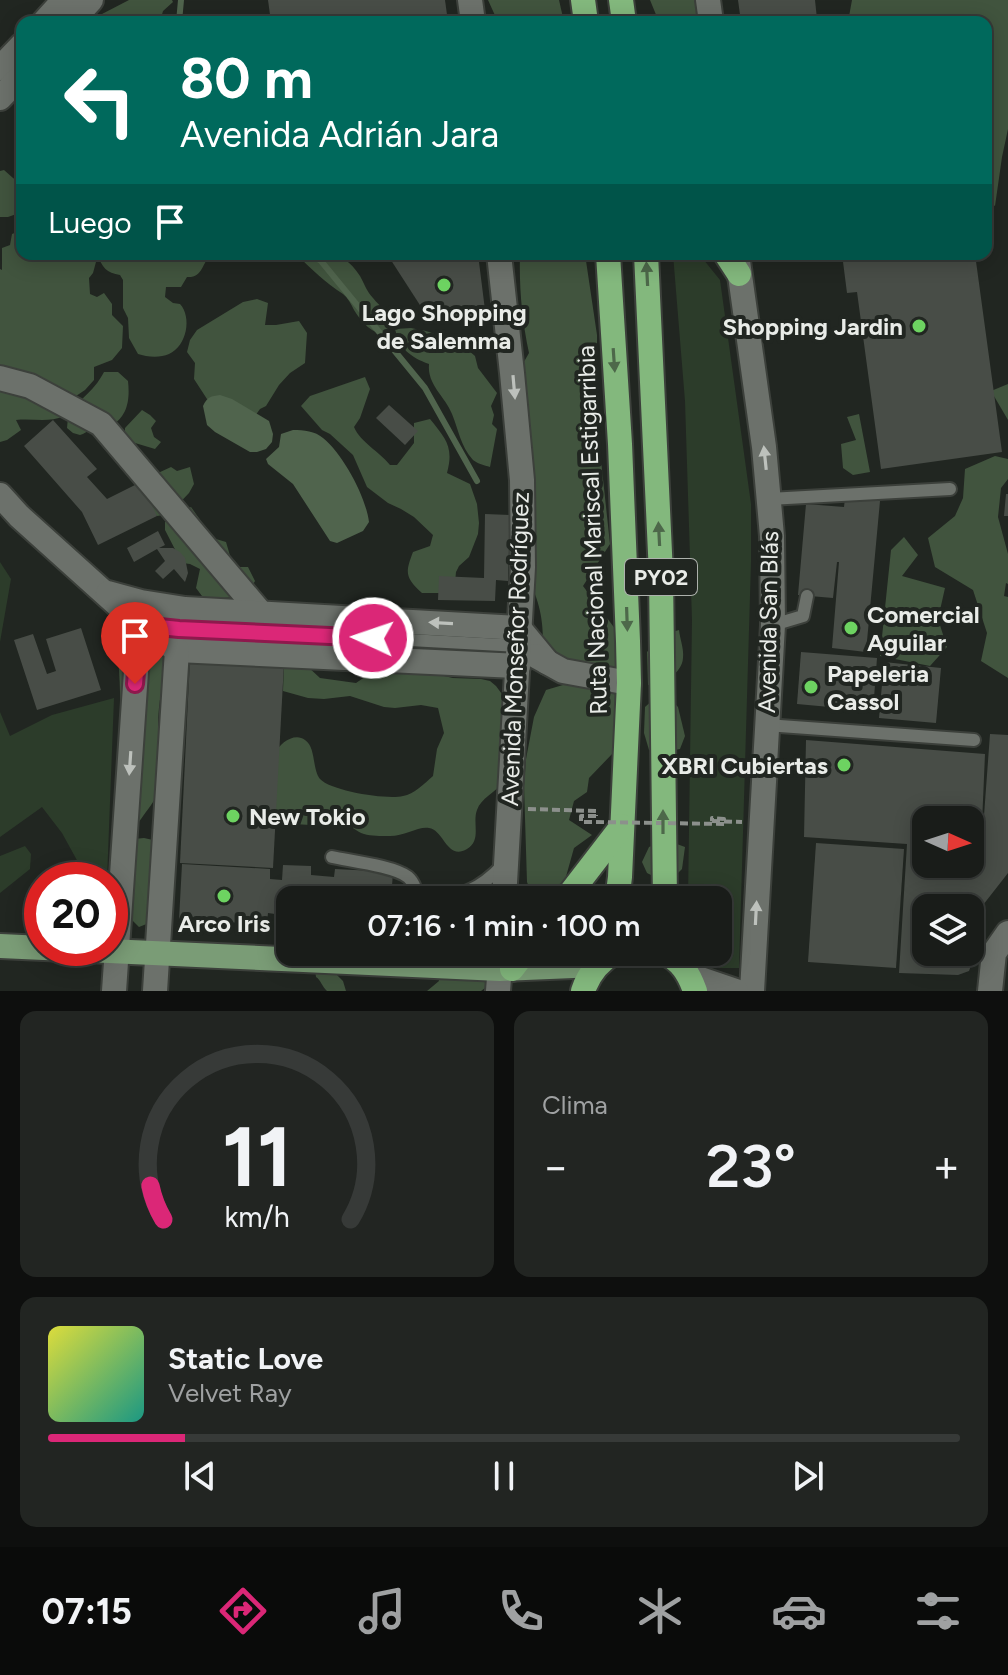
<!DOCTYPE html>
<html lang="es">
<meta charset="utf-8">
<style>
:root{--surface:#191c19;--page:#222522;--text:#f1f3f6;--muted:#9fa1a2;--line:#373a38;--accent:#db2777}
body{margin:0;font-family:Figtree,sans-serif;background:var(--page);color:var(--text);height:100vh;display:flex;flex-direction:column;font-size:30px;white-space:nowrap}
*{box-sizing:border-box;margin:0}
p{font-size:26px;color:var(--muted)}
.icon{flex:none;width:44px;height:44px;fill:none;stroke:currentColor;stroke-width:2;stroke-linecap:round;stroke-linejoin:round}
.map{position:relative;height:991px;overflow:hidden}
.panel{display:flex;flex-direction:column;gap:20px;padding:20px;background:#0e0f0e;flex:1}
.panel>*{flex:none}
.top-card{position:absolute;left:16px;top:16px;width:976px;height:244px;border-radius:16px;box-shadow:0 4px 20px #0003,0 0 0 2px var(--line);background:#00695c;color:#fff;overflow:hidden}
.needle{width:52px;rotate:93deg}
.buttons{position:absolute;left:912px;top:806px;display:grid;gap:16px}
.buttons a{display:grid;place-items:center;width:72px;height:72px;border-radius:16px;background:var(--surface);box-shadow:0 4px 20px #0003,0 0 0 2px var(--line);font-size:40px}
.speed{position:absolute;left:24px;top:862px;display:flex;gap:16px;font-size:40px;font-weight:700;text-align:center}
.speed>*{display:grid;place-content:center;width:104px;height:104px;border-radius:50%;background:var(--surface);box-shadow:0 4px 20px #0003,0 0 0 2px var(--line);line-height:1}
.speed .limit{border:12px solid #d22;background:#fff;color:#111}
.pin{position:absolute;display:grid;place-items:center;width:68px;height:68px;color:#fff;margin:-82px -34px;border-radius:50% 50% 50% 0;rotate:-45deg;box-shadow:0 0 8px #0007}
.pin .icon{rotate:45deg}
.me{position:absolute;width:88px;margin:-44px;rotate:273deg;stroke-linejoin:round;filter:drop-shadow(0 0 6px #0008)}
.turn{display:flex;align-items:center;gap:28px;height:168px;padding:0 32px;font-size:36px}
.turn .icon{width:104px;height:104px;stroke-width:2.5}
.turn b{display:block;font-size:56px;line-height:68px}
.then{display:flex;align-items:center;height:76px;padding:0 32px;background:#0003;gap:16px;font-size:30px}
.big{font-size:60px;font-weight:600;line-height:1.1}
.panel .tile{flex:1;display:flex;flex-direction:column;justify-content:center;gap:12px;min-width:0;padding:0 28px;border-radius:16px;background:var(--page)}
.panel .dial{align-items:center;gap:0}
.dial svg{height:208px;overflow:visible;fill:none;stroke:var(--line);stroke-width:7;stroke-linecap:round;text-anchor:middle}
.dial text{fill:var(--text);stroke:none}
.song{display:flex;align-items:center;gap:24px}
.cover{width:96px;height:96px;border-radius:12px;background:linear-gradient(135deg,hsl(60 70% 55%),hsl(170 70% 35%))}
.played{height:8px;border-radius:4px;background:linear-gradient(90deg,var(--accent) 15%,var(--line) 15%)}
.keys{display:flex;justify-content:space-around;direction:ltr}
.heat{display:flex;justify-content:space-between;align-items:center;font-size:44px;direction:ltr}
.panel .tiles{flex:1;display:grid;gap:20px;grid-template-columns:1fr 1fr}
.tile:last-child{grid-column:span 2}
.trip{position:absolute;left:276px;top:886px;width:456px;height:80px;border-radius:16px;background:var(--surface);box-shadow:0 4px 20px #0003,0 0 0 2px var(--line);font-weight:600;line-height:80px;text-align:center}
.dock{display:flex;height:128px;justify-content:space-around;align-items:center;background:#0a0b0a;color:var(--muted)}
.dock .icon{width:56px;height:56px}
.dock .on{color:var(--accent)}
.dock b{font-size:36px;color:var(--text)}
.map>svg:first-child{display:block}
</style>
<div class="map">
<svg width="1008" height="991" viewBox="0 0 1008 991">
<rect width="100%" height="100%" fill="#212621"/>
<g fill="#2c3c2a">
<polygon points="673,254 699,254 720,280 751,504 751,562 739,968 719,968 709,952 718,952 718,900 688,900 692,620 685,401"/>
<polygon points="0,562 11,579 0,642"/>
<polygon points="114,698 107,880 84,880 84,873 62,833 42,807 0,837 0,712 10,736 52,715"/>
<polygon points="25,846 31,854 30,869 0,893 0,856"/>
</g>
<g fill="#41543e">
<polygon points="129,0 172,0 173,2 163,11 160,22 93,22 102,14"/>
<polygon points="488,0 559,0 564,22 498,22"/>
<polygon points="650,0 701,0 703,22 659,22"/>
<polygon points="852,0 1008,0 1008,129 1002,157 995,206 986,200 986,22 848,22"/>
<polygon points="4,170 13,178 22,184 22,212 8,217 0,217 0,171"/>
<path d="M22 230V254H90L96 262 93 273 89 278 90 294 97 297 104 293 112 304V315L123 326 122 348 112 360 94 367V380L85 390 76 396V406C87 393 95 389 104 372H118L128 381C130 399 128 417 110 426 104 429 97 427 91 430 87 431 84 434 80 435L73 433 67 428 68 417 64 416C49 423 32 418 16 420L21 430 7 440 0 442V269L2 270V248L10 245 12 234Z"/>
<path d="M211 254C202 263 203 278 187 277L181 287H166L165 297 173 303 180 304C192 317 187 346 169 354 160 358 147 357 138 354L129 338 128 318 123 308V280L120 275C107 273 101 267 98 254Z"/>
<path d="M296 254C325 254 342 248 360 276 364 283 367 292 373 298 381 308 387 310 395 322L387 335C372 334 362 323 354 310 351 304 348 298 343 294 326 283 311 269 296 254Z"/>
<path d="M520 254H585L597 335V423L610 544 583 586 622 638V662L611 675 589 680 543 643C543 613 538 600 526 572L521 367 529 353C522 320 519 288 520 254Z"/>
<polygon points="257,299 268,303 265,325 276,325 299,321 307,333 305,363 290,373 279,385 266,406 260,409 255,416 207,399 194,379 195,363 187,352 190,340 197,330 243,302"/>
<path d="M411 328C424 331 435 331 445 342L454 338 475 356 478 368 497 393 491 406 494 415 492 424 497 429 490 467C484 465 478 464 473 460 460 445 459 431 452 414 445 396 427 385 429 364 410 357 400 349 395 329Z"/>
<path d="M365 377 370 389 360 418 354 427C361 443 379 451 390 465H397L414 443V423L430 419C446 439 454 447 447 473L470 484 477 504 479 523 478 534 469 557 459 566 456 572 454 593H422C405 577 405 573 413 552L430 546 433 535 414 517 401 509 388 503 367 487 353 455 330 434 322 430 301 406 310 396Z"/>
<polygon points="1008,384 1008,420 991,391"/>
<polygon points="142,410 150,415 156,421 151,428 154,437 161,442 155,449 135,443 125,436 125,428"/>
<polygon points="859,414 870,472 853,475 843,468 841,444 856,440 847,417"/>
<polygon points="995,456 1008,459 1008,479 1001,488 998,517 1008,554 1008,584 1006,583 1004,596 1008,597 1008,678 981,661 987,633 973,590 935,567 928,538 955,516 963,498 965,469"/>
<polygon points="171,467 177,471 190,467 194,484 189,493 169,514 157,516 150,509 145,488 158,473"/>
<path d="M191 507 201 521 203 533 209 539H216L226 542 231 559 239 567H248L255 581C243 604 225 595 205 600L196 588 200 569 190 564 182 563 165 530V522H172L187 509Z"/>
<polygon points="904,537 918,555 902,576 945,588 938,619 947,647 930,666 880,656 891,550"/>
<path d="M679 630C680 639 684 649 683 658 682 674 662 684 648 685L647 652 662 635Z"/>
<path d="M152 640 170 657C161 685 156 714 159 743 160 757 167 773 162 786 158 798 139 820 132 833L134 839 144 838 153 840 149 923 139 927 128 916C126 866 122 816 120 766 119 730 122 695 118 660L141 651Z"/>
<path d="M411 661 444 676 453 678 481 679 490 681 496 686 507 701 502 783C495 793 481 798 477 810 472 823 482 840 467 849 447 861 444 830 429 828 418 826 403 837 388 836 381 836 371 836 364 834 356 832 350 824 342 822 333 820 327 822 319 824 310 826 302 824 294 824 288 825 283 827 276 827L271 820C272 804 273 787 275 771 275 766 274 758 276 753 279 743 295 732 305 740 316 747 312 769 320 779 331 791 387 800 403 796 414 794 424 784 433 776L437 749 444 733 438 708 421 705 395 708 384 707 350 696 324 699 308 698 283 691 284 664 307 666 320 678 356 683 378 668Z"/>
<polygon points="573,682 612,686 620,710 613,753 589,778 587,792 574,801 569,820 592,835 574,848 560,898 557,900 534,900 527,882 524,786 526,759 534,717 546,690"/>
<polygon points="663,691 678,707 685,736 680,749 659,753 649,750 644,733 645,707"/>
<polygon points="666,840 685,847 682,869 672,879 661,880 647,873 642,862 649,847"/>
<path d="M330 968 343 981 346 991H327C322 987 321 980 316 977L315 970Z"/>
<polygon points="438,975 482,977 485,981 485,988 481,991 427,991 439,981"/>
</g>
<g fill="#50644d">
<path d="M220 395 232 399 269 421 273 434 272 442 266 449 257 452H250L215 432 207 425 203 406C207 397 211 396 220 395Z"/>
<path d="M293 430C304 430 315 431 323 438 343 454 366 497 369 522L363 531 337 543 330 541 293 484 268 464 266 459 279 447 281 434Z"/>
</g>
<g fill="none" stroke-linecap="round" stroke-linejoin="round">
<g stroke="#50644d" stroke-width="6">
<polyline points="179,22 181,0"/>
<polyline points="310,254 321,261 425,388 477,481"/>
</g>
</g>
<g fill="#484d47" fill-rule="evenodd">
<polygon points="268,0 445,0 448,22 271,22"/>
<polygon points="738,0 815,0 817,19 793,22 741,22"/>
<polygon points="387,254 478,254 486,318 427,316"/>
<polygon points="842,254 975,254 1002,452 881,469 857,292 847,293"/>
<polygon points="389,405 418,431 405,445 376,418"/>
<polygon points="53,420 97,469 87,477 107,499 141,482 157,516 98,545 82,512 24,446"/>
<polygon points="1006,494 1008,494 1008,516 1004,516"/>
<polygon points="845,498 880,501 866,652 832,648 839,562 837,562 833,598 798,595 806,504 844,507"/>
<polygon points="485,514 510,515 508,581 496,580 495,601 438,600 439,576 484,578"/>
<polygon points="158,531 165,545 159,548 173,548 180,552 185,558 188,573 185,582 174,569 163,579 155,571 165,561 157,549 134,562 127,548"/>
<polygon points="81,628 101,690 37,710 14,640 33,634 47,674 56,671 46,639"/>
<polygon points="801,652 877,658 873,711 797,704"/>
<polygon points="190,658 284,663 273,868 180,863"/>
<polygon points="884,662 941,668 936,723 879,718"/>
<path d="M990 734 1008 735V873L976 914 973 960 969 971 958 975 899 973 907 844 804 837 806 740 985 754 980 870ZM926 820H970V864H926ZM926 908H970V952H926Z"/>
<polygon points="816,843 904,849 896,968 808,962"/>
<polygon points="182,864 270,869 270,879 282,880 283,865 311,866 311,875 334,877 335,869 393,872 391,900 290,900 290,918 275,917 275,914 268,913 267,924 179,920"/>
</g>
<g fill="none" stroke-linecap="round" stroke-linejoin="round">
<g stroke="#3c403b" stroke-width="16">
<g id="lane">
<polyline points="769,499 950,489"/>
<polyline points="773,625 803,616 807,596"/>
<polyline points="151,626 520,646"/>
<polyline points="766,725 974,740"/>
<path d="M332 857C350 861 394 866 408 877 415 883 416 891 417 900"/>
<path d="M424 900C461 896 478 892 504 864"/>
</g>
</g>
<g stroke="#3c403b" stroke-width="28">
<g id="street">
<polyline points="0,378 30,386 101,424 260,612"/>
<polyline points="0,495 19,516 140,625 177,650 518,666"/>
<polyline points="108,593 141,602 185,609 519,628 547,662"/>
<polyline points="536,656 563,671 629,683"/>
<polyline points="114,991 140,614"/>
<polyline points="155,991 177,650"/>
<polyline points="990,991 994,953 1008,933"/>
</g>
</g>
<g stroke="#3c403b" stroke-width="28">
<g id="secondary">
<polyline points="470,0 473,22"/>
<polyline points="708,0 711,22"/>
<polyline points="44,22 64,0"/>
<polyline points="71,22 91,0"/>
<polyline points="0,68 22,45"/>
<polyline points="0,98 22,75"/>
<polyline points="499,254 512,373 522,480 523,567 504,900"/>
<polyline points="737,254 764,447 772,536 773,625 752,991"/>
<polyline points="689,975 736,991"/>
<polyline points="498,991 501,952"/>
</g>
</g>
<g stroke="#3c403b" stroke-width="28">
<polyline id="primary" points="0,946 500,969 597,965"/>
</g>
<g stroke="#3c403b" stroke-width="28">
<g id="highway">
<polyline points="583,0 586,22"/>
<polyline points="621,0 624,22"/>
<polyline points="608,254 620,444 628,641 629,683 620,877 617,900"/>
<polyline points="646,254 661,574 665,900"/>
<polyline points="726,254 739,274"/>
<polyline points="565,900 622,826"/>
<path d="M663 952C681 960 689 974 695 991"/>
<polyline points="512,969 525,952"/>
<path d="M583 991C589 973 599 961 615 952"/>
</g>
</g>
<g stroke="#8c908c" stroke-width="4" stroke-dasharray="8 4" stroke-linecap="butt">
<polyline points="528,809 596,811 596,816"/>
<polyline points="596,816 581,816 581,822 596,822"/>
<polyline points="712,821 742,822"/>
</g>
<use href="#lane" stroke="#6c716b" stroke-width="12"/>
<use href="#street" stroke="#6c716b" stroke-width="24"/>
<use href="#secondary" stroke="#6c716b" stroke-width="24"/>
<use href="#primary" stroke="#7a9c76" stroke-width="24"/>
<use href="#highway" stroke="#83b87d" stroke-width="24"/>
<polyline stroke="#8c908c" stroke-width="4" stroke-dasharray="8 4" stroke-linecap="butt" points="596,822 724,824 724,819 712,818 712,821"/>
</g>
<defs><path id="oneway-solid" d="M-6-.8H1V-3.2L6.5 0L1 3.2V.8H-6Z" transform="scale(2)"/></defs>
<g fill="#4d684a">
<use href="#oneway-solid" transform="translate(647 274) rotate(-93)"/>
<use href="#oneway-solid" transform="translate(614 360) rotate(86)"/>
<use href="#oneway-solid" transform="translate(659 534) rotate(-93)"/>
<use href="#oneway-solid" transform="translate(627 619) rotate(88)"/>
<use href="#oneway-solid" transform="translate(663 822) rotate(-90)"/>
</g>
<g fill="#bdc1bc">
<use href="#oneway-solid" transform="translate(514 387) rotate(85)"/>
<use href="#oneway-solid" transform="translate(765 458) rotate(-96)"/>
<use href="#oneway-solid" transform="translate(441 623) rotate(-177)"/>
<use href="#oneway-solid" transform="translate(130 763) rotate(94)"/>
<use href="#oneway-solid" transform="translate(756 913) rotate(-87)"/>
</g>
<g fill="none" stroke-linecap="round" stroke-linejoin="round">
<g stroke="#8e194d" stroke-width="20">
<polyline id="route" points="135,684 140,625 179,629 373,638"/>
</g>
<use href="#route" stroke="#db2777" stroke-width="14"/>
</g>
<g fill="#6dd361" stroke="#212621" stroke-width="3">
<circle cx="444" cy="285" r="8"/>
<circle cx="919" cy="326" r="8"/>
<circle cx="851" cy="628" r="8"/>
<circle cx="811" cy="687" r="8"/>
<circle cx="844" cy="765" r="8"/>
<circle cx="233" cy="816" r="8"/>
<circle cx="224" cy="896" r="8"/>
</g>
<g text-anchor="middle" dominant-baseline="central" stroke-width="8" stroke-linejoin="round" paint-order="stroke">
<rect fill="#212621" stroke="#adb1ac" stroke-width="2" x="625" y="559" width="72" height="36" rx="6"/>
<g font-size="22" font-weight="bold" fill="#e9ece8">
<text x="661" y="577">PY02</text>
</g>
<g font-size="24" font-weight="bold" fill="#e9ece8" stroke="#212621" text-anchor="start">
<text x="444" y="312" text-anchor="middle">Lago Shopping<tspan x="444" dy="28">de Salemma</tspan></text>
<text x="903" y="326" text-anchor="end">Shopping Jardin</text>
<text x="867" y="614">Comercial<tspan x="867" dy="28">Aguilar</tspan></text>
<text x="827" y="673">Papeleria<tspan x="827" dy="28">Cassol</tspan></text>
<text x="828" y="765" text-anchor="end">XBRI Cubiertas</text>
<text x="249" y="816">New Tokio</text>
<text x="224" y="923" text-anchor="middle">Arco Iris</text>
</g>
<g font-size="24" fill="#e9ece8" stroke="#212621">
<text transform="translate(592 530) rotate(-92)">Ruta Nacional Mariscal Estigarribia</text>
<text transform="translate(768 622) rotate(-89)">Avenida San Blás</text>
<text transform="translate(515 649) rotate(-88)">Avenida Monseñor Rodríguez</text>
</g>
</g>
</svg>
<div class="buttons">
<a><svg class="needle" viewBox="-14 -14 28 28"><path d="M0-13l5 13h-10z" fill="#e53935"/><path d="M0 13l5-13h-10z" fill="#9fa1a2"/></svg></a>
<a><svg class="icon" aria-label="layers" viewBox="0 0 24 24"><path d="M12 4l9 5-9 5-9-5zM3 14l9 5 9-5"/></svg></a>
</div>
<div class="speed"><div class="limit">20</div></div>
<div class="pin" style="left:135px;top:684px;background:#d93025"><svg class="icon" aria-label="arrive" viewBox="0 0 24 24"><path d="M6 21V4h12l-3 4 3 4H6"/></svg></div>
<svg class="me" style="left:373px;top:638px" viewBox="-20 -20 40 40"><circle r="17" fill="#db2777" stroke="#fff" stroke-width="3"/><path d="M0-11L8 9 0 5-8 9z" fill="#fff"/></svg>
<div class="trip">07:16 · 1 min · 100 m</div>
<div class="top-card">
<div class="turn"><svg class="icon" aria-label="left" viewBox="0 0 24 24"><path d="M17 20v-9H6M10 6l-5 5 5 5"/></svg><div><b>80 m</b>Avenida Adrián Jara</div></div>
<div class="then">Luego<svg class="icon" aria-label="arrive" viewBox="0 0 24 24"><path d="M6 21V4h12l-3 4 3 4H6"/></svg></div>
</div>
</div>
<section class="panel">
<div class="tiles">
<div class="tile dial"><svg viewBox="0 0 100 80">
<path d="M14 69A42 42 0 1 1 86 69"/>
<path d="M14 69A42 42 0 0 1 9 56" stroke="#db2777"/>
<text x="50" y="56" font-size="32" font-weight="700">11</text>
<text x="50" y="72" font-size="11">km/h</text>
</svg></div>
<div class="tile"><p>Clima</p>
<div class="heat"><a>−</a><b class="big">23°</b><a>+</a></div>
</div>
<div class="tile">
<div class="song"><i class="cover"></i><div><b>Static Love</b><p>Velvet Ray</p></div></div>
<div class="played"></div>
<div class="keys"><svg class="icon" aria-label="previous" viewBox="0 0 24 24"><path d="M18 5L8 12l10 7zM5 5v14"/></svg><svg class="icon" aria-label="pause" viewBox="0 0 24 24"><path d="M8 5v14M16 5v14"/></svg><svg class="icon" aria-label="next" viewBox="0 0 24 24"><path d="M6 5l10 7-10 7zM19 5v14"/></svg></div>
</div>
</div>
</section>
<nav class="dock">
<b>07:15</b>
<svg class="icon on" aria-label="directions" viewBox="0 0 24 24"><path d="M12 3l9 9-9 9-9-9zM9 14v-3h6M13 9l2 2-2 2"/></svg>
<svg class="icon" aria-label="music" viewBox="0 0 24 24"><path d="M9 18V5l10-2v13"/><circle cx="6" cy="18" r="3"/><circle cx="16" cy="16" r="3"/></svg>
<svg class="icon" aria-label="phone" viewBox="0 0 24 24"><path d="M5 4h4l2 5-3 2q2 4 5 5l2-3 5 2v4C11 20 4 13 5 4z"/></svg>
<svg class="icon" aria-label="climate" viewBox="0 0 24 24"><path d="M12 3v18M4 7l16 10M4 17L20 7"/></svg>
<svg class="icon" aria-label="car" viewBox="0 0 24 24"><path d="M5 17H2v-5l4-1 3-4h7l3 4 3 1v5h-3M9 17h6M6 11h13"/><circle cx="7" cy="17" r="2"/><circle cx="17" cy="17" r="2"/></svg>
<svg class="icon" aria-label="filters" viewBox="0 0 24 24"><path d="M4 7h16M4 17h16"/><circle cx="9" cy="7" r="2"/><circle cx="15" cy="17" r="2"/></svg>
</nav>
